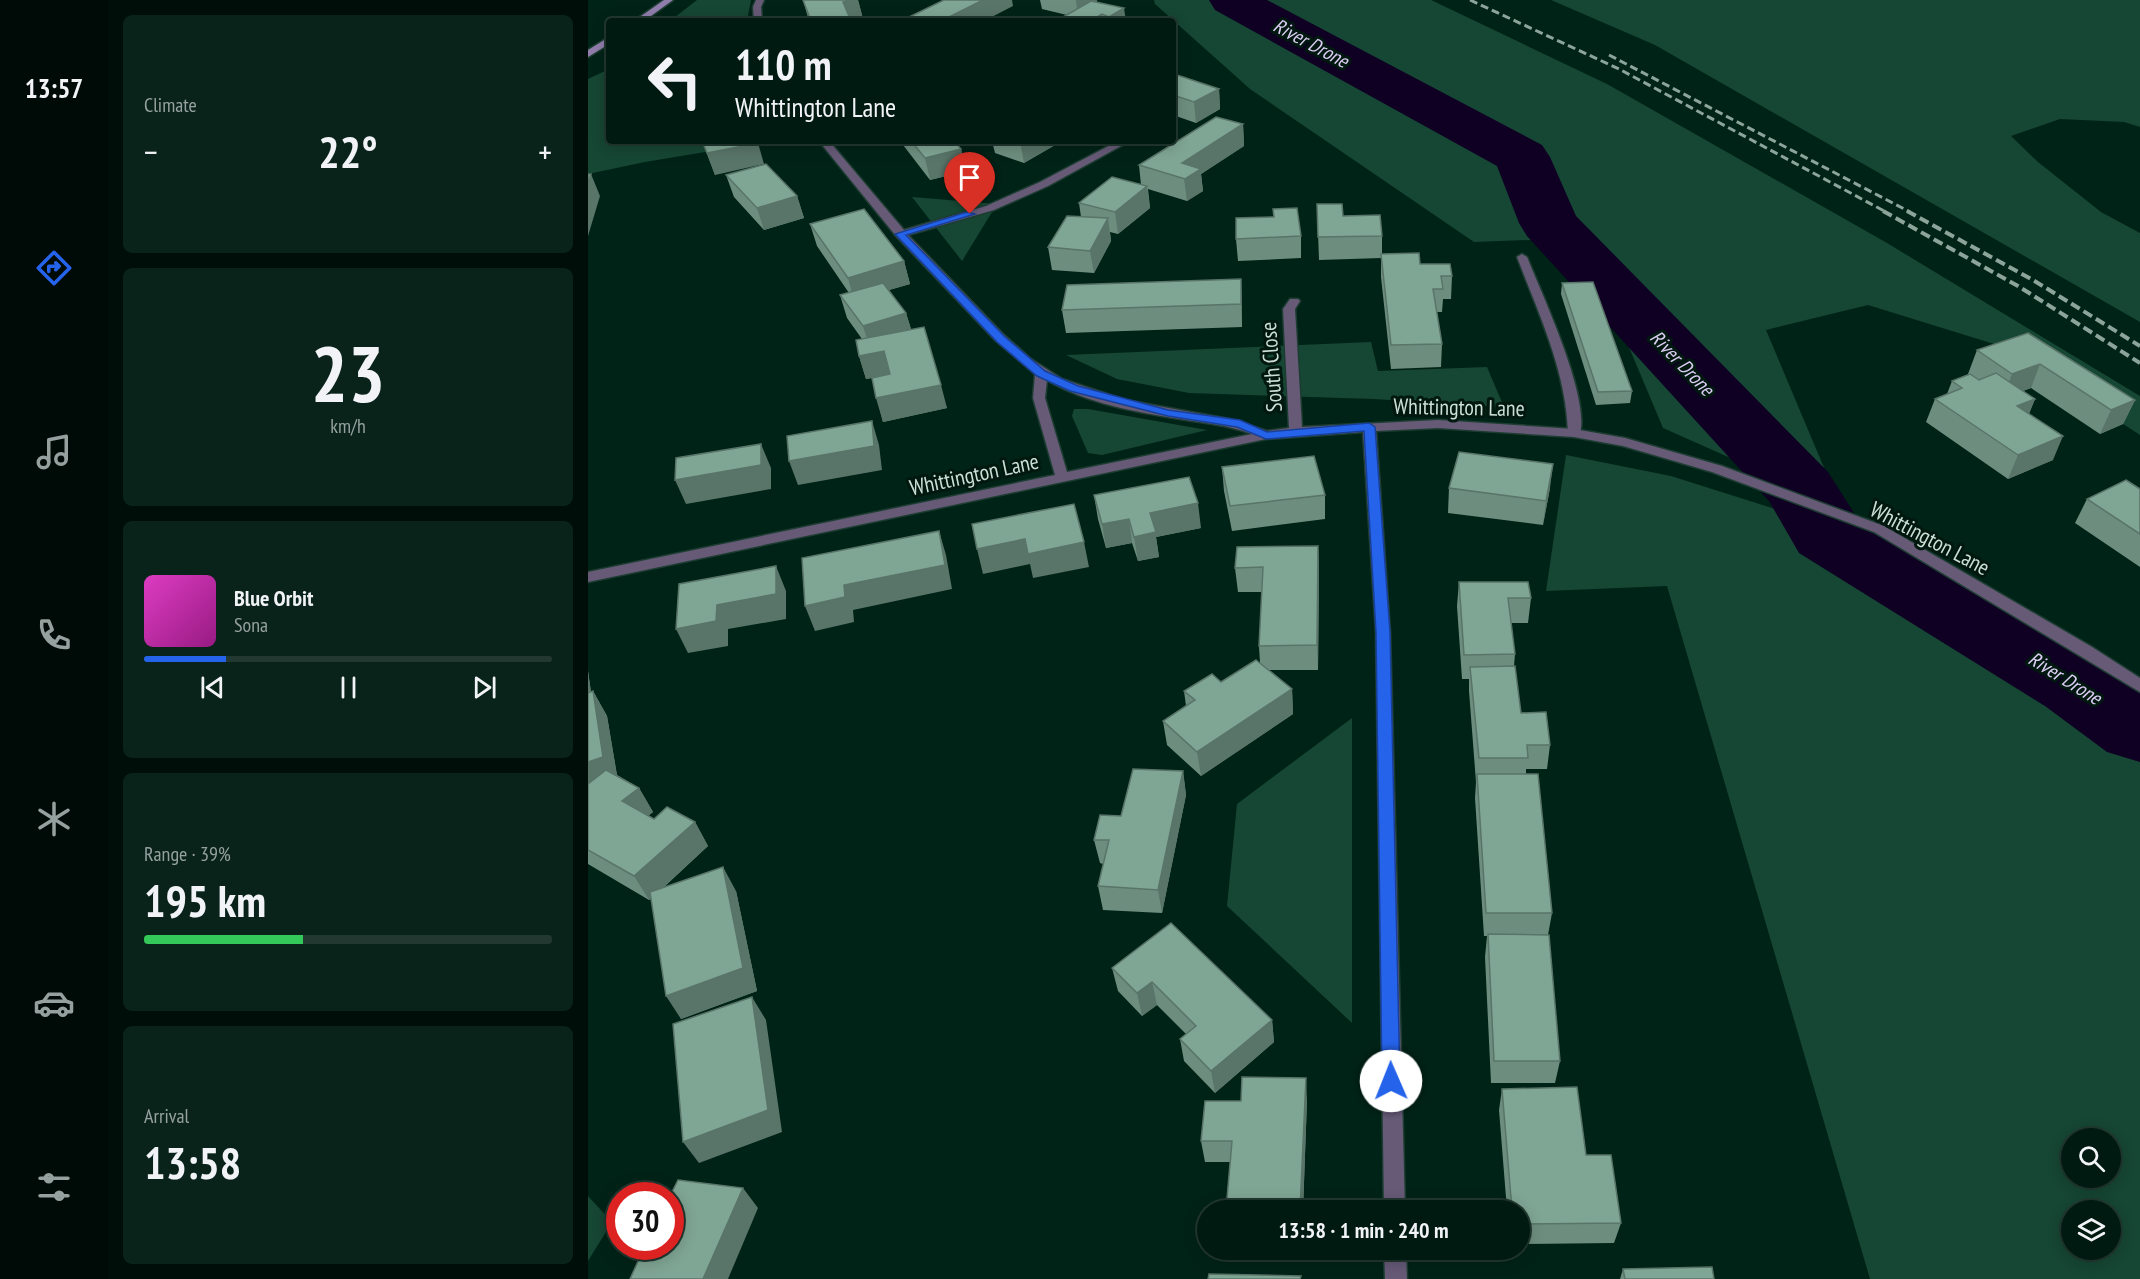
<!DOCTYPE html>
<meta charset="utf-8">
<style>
:root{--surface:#001a11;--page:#0a231a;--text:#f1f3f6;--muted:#95a19f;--line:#223831;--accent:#2563eb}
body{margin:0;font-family:"PT Sans Narrow",sans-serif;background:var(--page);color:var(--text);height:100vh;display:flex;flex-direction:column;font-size:22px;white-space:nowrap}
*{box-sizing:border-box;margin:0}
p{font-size:20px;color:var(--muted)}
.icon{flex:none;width:33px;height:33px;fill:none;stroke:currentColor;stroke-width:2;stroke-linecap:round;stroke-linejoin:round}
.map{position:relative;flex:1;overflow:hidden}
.details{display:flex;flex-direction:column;gap:15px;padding:15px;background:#000e09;width:480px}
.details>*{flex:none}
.guide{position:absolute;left:18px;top:18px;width:570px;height:126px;border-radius:6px;box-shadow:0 3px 15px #0003,0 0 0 2px var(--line);background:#001a11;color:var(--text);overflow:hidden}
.controls{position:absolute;left:1473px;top:1128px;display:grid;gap:12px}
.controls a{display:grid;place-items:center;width:60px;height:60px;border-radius:50%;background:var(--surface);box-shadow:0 3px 15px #0003,0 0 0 2px var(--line);font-size:30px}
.speed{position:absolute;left:18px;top:1182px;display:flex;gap:12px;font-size:30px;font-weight:700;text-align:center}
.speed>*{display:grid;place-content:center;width:78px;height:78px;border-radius:50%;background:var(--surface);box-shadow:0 3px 15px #0003,0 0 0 2px var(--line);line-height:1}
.speed .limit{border:9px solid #d22;background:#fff;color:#111}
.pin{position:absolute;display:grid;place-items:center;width:51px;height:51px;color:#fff;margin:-62px -26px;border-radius:50% 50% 50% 0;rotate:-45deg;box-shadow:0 0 6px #0007}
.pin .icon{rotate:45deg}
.me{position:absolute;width:66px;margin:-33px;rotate:359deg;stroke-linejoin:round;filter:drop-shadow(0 0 4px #0008)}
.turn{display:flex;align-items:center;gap:21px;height:126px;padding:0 30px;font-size:27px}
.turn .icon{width:78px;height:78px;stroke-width:2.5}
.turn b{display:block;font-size:42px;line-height:51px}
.big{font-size:45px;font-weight:700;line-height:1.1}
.details .widget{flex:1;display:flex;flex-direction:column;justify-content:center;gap:9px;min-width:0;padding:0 21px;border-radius:9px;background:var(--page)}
.details .dial{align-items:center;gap:0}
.dial b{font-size:78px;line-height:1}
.song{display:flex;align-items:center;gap:18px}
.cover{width:72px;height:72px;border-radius:9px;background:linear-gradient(135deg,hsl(310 70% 55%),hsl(310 70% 35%))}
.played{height:6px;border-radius:3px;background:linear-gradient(90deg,var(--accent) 20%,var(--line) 20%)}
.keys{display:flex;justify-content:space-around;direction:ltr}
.heat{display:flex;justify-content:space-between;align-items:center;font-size:33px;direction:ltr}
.charge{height:9px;border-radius:4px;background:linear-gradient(90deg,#34c759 39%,var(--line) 0)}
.trip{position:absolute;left:609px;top:1200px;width:333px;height:60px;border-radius:30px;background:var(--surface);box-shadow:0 3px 15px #0003,0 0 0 2px var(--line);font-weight:700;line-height:60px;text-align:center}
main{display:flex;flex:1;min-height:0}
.tabs{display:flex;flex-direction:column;width:108px;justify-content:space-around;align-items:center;background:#000a07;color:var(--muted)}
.tabs .icon{width:42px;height:42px}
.tabs .on{color:var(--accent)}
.tabs b{font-size:27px;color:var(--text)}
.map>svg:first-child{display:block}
</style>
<main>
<nav class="tabs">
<b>13:57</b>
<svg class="icon on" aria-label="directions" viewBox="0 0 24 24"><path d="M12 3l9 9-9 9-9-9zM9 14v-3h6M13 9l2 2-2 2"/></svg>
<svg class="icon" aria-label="music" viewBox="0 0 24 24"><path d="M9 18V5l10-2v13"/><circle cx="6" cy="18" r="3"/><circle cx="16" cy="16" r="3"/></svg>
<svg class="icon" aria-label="phone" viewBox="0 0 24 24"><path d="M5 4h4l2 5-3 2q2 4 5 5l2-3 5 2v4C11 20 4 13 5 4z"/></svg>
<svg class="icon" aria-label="climate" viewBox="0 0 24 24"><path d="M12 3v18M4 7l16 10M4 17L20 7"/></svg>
<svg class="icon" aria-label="car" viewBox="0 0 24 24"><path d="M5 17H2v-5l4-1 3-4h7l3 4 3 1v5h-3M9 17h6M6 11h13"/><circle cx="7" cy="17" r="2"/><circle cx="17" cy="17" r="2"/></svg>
<svg class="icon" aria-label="filters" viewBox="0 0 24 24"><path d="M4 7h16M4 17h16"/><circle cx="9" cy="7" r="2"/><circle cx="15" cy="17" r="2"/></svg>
</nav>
<section class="details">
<div class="widget"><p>Climate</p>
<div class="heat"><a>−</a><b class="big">22°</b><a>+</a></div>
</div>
<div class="widget dial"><b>23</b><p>km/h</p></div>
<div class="widget">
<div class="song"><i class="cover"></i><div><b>Blue Orbit</b><p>Sona</p></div></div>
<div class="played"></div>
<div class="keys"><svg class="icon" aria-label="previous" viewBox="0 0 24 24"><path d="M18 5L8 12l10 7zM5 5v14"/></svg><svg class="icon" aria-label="pause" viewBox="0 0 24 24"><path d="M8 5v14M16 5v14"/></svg><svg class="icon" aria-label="next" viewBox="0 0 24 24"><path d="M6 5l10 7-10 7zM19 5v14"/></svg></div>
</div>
<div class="widget"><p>Range · 39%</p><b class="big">195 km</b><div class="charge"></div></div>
<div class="widget"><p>Arrival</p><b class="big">13:58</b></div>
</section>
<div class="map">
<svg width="1552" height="1279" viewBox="0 0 1552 1279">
<rect width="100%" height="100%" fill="#002317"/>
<g fill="#164634" fill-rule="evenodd">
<polygon points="109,0 163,0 159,21 82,21"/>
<polygon points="566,0 843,0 1019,84 1299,243 1552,396 1552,435 1419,348 1280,305 1178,330 1245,489 1237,500 1075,428 995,238 886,242 662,89 567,4"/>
<polygon points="963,0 1552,0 1552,127 1536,122 1472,119 1423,136 1450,162 1513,212 1552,233 1552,322 1067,45"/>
<polygon points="21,69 21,141 183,141 57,162 0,174 0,79"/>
<polygon points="324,197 409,204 374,261"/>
<polygon points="783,342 790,371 899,367 916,407 786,399 601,393 529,379 478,355"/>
<polygon points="486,409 500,409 619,430 514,455 500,453 484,416"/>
<path d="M978 455 1083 476 1203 514 1214 545 1503 701 1552 740V1279H1282L1079 586 958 591ZM1484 1138H1522V1178H1484ZM1484 1210H1522V1250H1484Z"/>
<polygon points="764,718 764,1023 639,906 649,804"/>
<polygon points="0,1196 24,1222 0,1261"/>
</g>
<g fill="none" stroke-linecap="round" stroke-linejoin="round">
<polygon fill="#0f0023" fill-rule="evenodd" points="621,0 679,0 954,145 962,157 988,216 1240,472 1268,516 1521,660 1552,681 1552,762 1519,752 1457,706 1211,553 1181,501 939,236 931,223 909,166 627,10"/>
<g stroke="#1d3d32" stroke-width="3">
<path id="lane" d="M934 254 939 257C953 292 1005 403 991 436L986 437 980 433C978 370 951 315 929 257Z"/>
</g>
<g stroke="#1d3d32" stroke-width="3">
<g id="street">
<polygon points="168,0 176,0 173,7 174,21 166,21 165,7"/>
<path d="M231 141H241L316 230 398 206 452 182 530 141H542L460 186 406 210 320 235 415 334 443 359 474 379 537 400 641 419 679 431 701 428 695 309 702 299H710L712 301 707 309 714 427 850 420 986 429 1037 438 1134 466 1296 526 1504 647 1552 678V692L1286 532 1124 472 1035 446 986 437 850 428 788 431 802 632 817 1210H796L788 632 775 432 678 439 0 582V572L467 475 445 398 447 374 406 339 308 236ZM459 380C497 403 548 412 592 419 616 423 641 425 664 434L479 472 457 398Z"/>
<polygon points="796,1250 818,1250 819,1279 797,1279"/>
</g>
</g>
<g stroke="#1d3d32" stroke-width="3">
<g id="secondary">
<polygon points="76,0 85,0 56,21 46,21"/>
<polygon points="21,37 21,44 0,57 0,50"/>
</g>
</g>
<use href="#lane" fill="#665a77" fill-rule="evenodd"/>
<use href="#street" fill="#665a77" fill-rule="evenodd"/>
<use href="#secondary" fill="#907dac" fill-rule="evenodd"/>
<g stroke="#8ca49a" stroke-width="3" stroke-dasharray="8 4" stroke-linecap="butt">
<polyline points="882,0 1031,69 1298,212"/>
<polyline points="1021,55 1322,212"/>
</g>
<g stroke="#8ca49a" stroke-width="4" stroke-dasharray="10 4.5" stroke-linecap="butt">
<polyline points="1295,211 1430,286 1552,363"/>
<polyline points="1319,211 1445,280 1552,346"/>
</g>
</g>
<g fill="#6d8e7f">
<polygon points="215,0 270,0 275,19 263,21 221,21"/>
<polygon points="452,0 509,0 509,2 538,21 468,21 479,15 454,9"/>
<polygon points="585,77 631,89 632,109 608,123 585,115"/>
<polygon points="655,124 656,146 613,174 615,191 599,201 560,189 562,208 530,234 522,232 523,241 506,273 464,270 460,247 493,217 491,203 553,185 551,165"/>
<polygon points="114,141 169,141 127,175"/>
<polygon points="312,141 366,141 373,149 378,171 342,180"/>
<polygon points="404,141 474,141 436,163 407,153"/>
<polygon points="138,175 209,196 216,218 176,230 146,197"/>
<polygon points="729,204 755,216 794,236 794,254 832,264 864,276 863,299 855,299 854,312 849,312 854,344 853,367 803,369 793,277 793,258 731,260"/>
<polygon points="222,224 316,261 322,284 301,290 318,313 323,329 359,408 295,422 284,378 278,379 271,356 274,339 259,318 252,295 261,293 229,246"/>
<polygon points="713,236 713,258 650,261 648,239"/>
<polygon points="974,283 1044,391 1042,403 1008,405 973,294"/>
<polygon points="654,302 654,327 478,333 474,310"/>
<polygon points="1440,333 1547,400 1535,424 1512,434 1443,388 1435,391 1447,399 1441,414 1465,460 1420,479 1338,422 1347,399 1359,394 1364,381 1381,374 1380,374 1389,350"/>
<polygon points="634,467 737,495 737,519 644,531 636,491"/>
<polygon points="861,488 962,488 955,525 860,513"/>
<polygon points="1552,489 1552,567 1487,523 1499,499"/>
<polygon points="506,495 613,528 568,537 571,557 550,561 544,543 518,548 510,519"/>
<polygon points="730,546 731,571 730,670 681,670 704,689 705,714 613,776 579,745 575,721 598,706 596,691 633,682 672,663 671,646 674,592 650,592 647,568"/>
<polygon points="871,582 943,598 940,623 923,623 927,654 926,666 933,713 962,745 959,769 938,769 938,774 964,913 960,935 972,1061 967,1083 903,1083 897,957 899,936 896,936 887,798 888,782 881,691 881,679 874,679 869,606"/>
<polygon points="0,671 3,692 5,691 19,716 29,775 51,788 65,812 60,816 66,819 107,822 120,846 75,888 148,891 169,991 93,1019 63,899 61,900 0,864"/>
<polygon points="595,771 598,795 574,913 515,910 510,886 515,864 512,863 506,840 533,816"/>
<polygon points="524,968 684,1020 686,1042 627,1093 596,1061 592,1039 598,1034 569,1005 554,1016 530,991"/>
<polygon points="914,1089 998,1155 1033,1223 1026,1243 932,1244 932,1210 919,1210 911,1110"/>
<polygon points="719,1100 715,1210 638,1210 642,1162 617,1162 613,1141 653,1101"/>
<polygon points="1035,1269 1126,1279 1032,1279"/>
</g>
<g fill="#597468">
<polygon points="266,0 270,0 275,19 260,21 255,2"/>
<polygon points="395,0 424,0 425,6 396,21 353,21"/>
<polygon points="488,0 509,0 510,7 490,18"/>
<polygon points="536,8 538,21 521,21 521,17"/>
<polygon points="514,14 515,21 502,21"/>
<polygon points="631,89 632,109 608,123 606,102"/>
<polygon points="655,124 656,146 613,174 615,191 599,201 594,163"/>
<polygon points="432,141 474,141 436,163"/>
<polygon points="170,143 176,164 127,175 119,153"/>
<polygon points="373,149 378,171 342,180 337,158"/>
<polygon points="3,174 12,196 0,236 0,184"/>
<polygon points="559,186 562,208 530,234 527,212"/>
<polygon points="209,196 216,218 176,230 169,208"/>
<polygon points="520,218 523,241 506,273 502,251"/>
<polygon points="316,261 322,284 266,300 260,278"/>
<polygon points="653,279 654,302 654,327 653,304"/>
<polygon points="318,313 325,336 282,349 275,326"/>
<polygon points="296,351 303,374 278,379 271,356"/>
<polygon points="1452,364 1443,388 1415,398 1424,374"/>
<polygon points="353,385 359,408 295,422 288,398"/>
<polygon points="1447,399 1437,422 1429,406"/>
<polygon points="1547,400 1535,424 1512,434 1523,410"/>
<polygon points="284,421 291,445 294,470 210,485 201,461"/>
<polygon points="1475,436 1465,460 1420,479 1430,455"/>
<polygon points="173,444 183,468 183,489 98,504 87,480"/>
<polygon points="965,464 962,488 955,525 958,501"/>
<polygon points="610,503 613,528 568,537 571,557 550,561 546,537 562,513"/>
<polygon points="541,519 544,543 518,548 514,524"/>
<polygon points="351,531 358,555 364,589 265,610 266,622 227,631 217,606 256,585"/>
<polygon points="437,539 496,542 501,567 445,578 442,564 395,574 389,549"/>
<polygon points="730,546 731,571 730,670 729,645"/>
<polygon points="188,566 198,591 198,619 140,629 140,646 100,653 88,629 129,605"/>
<polygon points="0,671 3,693 0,694"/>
<polygon points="704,689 705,714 613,776 609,752"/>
<polygon points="5,691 19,716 30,782 0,791 0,762"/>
<polygon points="595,771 598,795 574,913 570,890"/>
<polygon points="51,788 65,812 49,825 34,801"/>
<polygon points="107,822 120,846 61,900 46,876"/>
<polygon points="135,867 148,891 169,991 93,1019 78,996"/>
<polygon points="564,982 569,1005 554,1016 549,993"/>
<polygon points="164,997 178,1020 194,1132 111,1163 95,1142"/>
<polygon points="684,1020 686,1042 627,1093 623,1071"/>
<polygon points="718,1078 719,1100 715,1210 712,1210"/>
<polygon points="155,1188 170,1208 140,1279 115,1279"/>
</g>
<g fill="#7fa594" stroke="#597468" stroke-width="1.5">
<polygon points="215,0 266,0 255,2 263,21 223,21"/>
<polygon points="356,0 395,0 353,21 313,21"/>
<polygon points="503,1 536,8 521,17 514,14 502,21 468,21"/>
<polygon points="589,75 631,89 606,102 585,95 585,77"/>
<polygon points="628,117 655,124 594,163 613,169 597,179 551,165"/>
<polygon points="114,141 169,141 170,143 119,153"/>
<polygon points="323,141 366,141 373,149 337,158"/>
<polygon points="178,164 209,196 169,208 138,175"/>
<polygon points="0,174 3,174 0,184"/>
<polygon points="524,177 559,186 527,212 491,203"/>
<polygon points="729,204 754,204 755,216 792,215 794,236 730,237"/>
<polygon points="709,208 713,236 648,239 648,218 686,217 685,209"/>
<polygon points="276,209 316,261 260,278 222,224"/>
<polygon points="479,216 520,218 502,251 460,247"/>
<polygon points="831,253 832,264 862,264 864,276 853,276 855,289 845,289 854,344 803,345 793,254"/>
<polygon points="653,279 653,304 474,310 479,285"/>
<polygon points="1005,282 1044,391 1010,392 974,283"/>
<polygon points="295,283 318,313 275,326 252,295"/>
<polygon points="336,327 353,385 288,398 284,378 302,374 296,351 271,356 268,340"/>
<polygon points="1440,333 1547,400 1523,410 1452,364 1424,374 1389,350"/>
<polygon points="1408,373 1447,399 1429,406 1475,436 1430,455 1347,399 1374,388 1364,381 1382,374 1391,380"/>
<polygon points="284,421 286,446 201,461 199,436"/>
<polygon points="173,444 173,465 87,480 88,458"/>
<polygon points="871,452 965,464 958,501 861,488"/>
<polygon points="726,456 737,495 642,506 634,467"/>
<polygon points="601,477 610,503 562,513 568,532 546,537 541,519 514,524 506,495"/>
<polygon points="1538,480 1552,489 1552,534 1499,499"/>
<polygon points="486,504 496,542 440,554 437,539 389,549 384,524"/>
<polygon points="351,531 357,565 256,585 257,597 217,606 214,558"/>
<polygon points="730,546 729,645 671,646 675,567 647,568 649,547"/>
<polygon points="188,566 188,594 129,605 128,621 88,629 91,584"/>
<polygon points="871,582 940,582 943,598 920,598 927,654 876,655"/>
<polygon points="668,660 704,689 609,752 575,721 607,700 596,691 624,674 633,682"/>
<polygon points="927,666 933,713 958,712 962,745 939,745 940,758 891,758 882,667"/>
<polygon points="5,691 15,757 0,762 0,693"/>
<polygon points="545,769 595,771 570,890 510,886 521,840 506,840 512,815 533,816"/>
<polygon points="18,770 51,788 34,801 66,819 79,807 107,822 46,876 0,850 0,784"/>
<polygon points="889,774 950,774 964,913 898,913"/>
<polygon points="135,867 155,968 78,996 62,892"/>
<polygon points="583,923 684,1020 623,1071 592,1039 608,1026 564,982 549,993 524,968"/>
<polygon points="900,934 961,935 972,1061 906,1061"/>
<polygon points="164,997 180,1110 95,1142 85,1024"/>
<polygon points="654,1077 718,1078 712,1210 638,1210 644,1141 613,1141 617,1101 653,1101"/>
<polygon points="989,1087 998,1155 1023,1155 1033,1223 932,1224 932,1210 924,1210 914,1089"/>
<polygon points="90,1180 155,1188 115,1279 42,1279 57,1246 82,1246 82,1196"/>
<polygon points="1124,1267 1126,1279 1037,1279 1035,1269"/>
<polygon points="621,1274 713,1276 712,1279 620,1279"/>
</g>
<polygon fill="#2563eb" stroke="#184099" stroke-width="1.5" points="379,212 387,214 318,235 417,337 457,371 490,386 580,410 652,420 679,432 781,423 787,427 802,632 812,1081 810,1087 803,1089 797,1087 794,1081 788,632 776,431 678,439 649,427 580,416 482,391 449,376 409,342 307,234"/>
<g text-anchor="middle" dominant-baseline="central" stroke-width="6" stroke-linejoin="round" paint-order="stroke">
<g font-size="20" font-style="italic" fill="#dccdf4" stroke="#00180f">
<text transform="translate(723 43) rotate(28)">River Drone</text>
<text transform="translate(1094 363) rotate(46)">River Drone</text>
<text transform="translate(1477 678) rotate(32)">River Drone</text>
</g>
<g font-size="22" fill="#ccdfd6" stroke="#00180f">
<text transform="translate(683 367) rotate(-94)">South Close</text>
<text transform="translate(871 407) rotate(1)">Whittington Lane</text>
<text transform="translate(386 474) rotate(-12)">Whittington Lane</text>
<text transform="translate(1342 538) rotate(28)">Whittington Lane</text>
</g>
</g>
</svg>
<div class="controls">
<a><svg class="icon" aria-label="search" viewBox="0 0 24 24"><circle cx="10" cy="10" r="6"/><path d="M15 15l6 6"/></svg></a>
<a><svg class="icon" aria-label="layers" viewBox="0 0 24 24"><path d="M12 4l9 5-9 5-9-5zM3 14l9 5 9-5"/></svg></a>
</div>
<div class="speed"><div class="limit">30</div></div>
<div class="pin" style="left:382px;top:214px;background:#d93025"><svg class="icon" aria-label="arrive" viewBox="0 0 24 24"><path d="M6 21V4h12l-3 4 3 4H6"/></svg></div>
<svg class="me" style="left:803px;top:1081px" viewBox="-20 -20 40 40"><circle r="19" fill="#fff"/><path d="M0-13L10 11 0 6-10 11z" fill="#2563eb"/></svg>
<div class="trip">13:58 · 1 min · 240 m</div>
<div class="guide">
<div class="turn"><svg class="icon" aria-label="left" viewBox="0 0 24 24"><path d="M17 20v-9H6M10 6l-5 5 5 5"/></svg><div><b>110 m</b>Whittington Lane</div></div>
</div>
</div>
</main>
